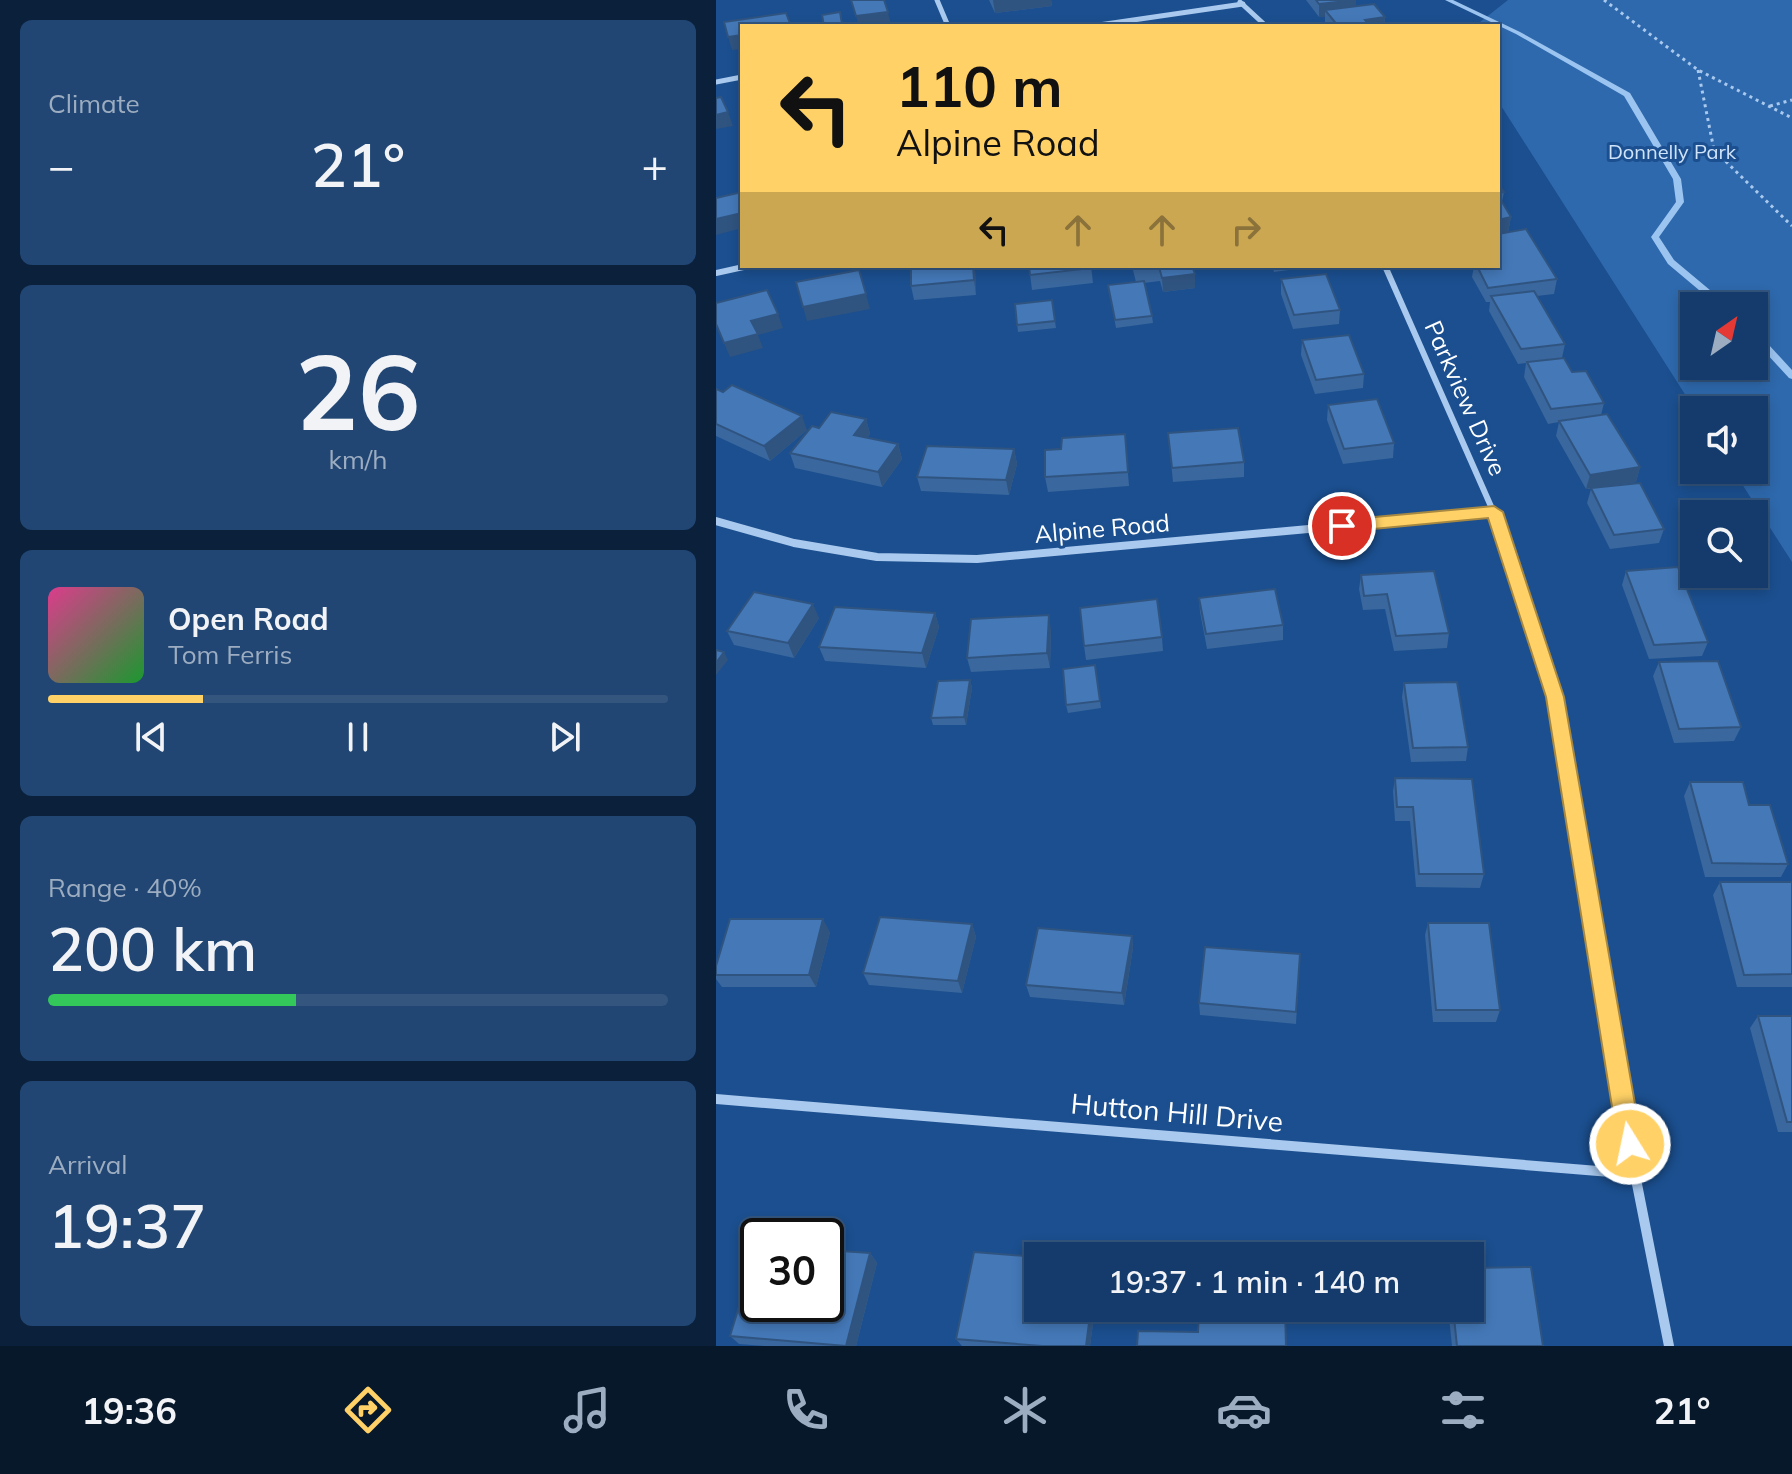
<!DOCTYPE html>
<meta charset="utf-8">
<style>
:root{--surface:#143b6b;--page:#214673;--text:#f1f3f6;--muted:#9dadc1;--line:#33557e;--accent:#ffd166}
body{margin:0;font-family:Mulish,sans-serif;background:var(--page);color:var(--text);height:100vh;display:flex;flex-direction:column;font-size:30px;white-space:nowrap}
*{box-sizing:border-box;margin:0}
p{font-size:26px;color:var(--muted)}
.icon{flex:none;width:44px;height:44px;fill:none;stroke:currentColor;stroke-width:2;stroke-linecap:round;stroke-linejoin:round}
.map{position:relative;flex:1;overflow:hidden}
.drawer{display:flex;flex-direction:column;gap:20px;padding:20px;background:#0b203b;width:716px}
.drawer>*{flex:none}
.guide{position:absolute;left:24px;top:24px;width:760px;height:244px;border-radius:0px;box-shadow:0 4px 12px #0003,0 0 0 2px var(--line);background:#ffd166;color:#111;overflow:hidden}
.needle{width:52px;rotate:34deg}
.controls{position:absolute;left:964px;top:292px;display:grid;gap:16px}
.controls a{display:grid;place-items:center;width:88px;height:88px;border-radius:0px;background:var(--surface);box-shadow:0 4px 12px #0003,0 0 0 2px var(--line);font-size:40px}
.speed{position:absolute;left:24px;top:1218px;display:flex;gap:16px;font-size:40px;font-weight:700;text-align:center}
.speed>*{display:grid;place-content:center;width:104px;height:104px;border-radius:50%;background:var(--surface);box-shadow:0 4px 12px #0003,0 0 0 2px var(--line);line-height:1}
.speed .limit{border:4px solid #111;border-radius:12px;background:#fff;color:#111}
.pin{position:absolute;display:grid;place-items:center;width:68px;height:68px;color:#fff;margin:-34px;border:4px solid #fff;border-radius:50%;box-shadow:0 2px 8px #0007}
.me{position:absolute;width:88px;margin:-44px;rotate:350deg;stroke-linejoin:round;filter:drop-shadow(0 0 6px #0008)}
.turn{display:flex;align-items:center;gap:28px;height:168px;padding:0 24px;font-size:36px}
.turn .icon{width:104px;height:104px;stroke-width:2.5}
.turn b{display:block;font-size:56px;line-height:68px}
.lanes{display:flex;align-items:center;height:76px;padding:0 24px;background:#0003;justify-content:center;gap:40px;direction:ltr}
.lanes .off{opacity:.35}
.big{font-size:60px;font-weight:600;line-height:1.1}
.drawer .widget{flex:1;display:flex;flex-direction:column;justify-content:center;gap:12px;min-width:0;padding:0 28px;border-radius:12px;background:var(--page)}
.drawer .dial{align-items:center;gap:0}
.dial b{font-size:104px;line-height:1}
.song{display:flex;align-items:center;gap:24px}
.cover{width:96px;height:96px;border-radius:12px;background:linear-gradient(135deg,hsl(330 70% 55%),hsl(130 70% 35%))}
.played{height:8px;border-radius:4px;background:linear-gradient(90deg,var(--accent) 25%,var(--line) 25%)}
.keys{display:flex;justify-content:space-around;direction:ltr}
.heat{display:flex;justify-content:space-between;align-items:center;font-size:44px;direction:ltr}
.charge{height:12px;border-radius:6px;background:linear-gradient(90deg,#34c759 40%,var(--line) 0)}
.trip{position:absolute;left:308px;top:1242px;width:460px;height:80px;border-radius:0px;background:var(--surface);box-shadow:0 4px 12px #0003,0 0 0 2px var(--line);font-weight:600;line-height:80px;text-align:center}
.tabs{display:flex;height:128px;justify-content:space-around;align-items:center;background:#08182b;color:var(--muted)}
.tabs .icon{width:56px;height:56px}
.tabs .active{color:var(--accent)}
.tabs b{font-size:36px;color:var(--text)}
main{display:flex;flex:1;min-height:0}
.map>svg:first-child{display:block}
</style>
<main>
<section class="drawer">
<div class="widget"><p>Climate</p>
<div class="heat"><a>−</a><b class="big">21°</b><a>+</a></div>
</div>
<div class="widget dial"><b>26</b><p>km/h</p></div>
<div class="widget">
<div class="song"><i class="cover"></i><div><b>Open Road</b><p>Tom Ferris</p></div></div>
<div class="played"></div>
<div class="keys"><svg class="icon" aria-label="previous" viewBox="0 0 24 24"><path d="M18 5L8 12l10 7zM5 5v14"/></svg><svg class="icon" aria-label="pause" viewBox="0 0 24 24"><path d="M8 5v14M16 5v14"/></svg><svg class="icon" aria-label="next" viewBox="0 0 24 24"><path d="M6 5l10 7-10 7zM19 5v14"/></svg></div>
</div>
<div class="widget"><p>Range · 40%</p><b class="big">200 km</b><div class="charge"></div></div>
<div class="widget"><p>Arrival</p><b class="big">19:37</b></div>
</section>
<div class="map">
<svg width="1076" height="1346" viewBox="0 0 1076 1346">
<rect width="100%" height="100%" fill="#1b4f8f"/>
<path fill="#2e69ad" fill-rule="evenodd" d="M792 0H1076V562L1017 470H1038V410H979L782 101V26H759ZM978 306H1038V366H978Z"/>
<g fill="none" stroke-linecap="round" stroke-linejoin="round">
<g fill="#9cc4f0" fill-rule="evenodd">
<polygon points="729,0 737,0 804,32 914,93 965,179 968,202 943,237 958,260 1013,306 1002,306 952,264 935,237 960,202 957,179 908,96 800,34"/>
<polygon points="1038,331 1041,332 1076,370 1076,379 1073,378 1038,340"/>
</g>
<g stroke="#a9c9ee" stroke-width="3" stroke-dasharray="3 4" stroke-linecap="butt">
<polyline points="888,0 982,70 1076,118"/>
<polyline points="982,70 998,150 1076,226"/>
<polyline points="1054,106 1076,100"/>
</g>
<g stroke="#a9c9ee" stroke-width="5">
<polyline points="221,0 232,26"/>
<polyline points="524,2 550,26"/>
<polyline points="376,26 527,4"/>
<polyline points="0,82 26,77"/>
</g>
<g stroke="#a9c9ee" stroke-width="6">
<polyline points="669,266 781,520"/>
<polyline points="0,273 32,266"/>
<polyline points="691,520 778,512"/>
</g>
<g stroke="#a9c9ee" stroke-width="8">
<polyline points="780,518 839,697 871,885"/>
<polyline points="0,521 78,543 161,557 261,559 713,518"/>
</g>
<g stroke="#a9c9ee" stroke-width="10">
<polyline points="870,883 919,1174 953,1346"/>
<polyline points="0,1099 919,1174"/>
</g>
</g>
<g fill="#3a679d">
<polygon points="273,0 335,0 336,6 279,13"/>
<polygon points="590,0 640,0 640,6 669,17 668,26 611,26 609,23 609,17 603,17"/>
<polygon points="782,183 788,192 786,202 795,217 792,232 782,233"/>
<polygon points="313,266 375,266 377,283 316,290"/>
<polygon points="416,266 476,266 479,288 447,292 444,281 428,283 436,316 437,323 400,328 392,285 420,282"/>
<polygon points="556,266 602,266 558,272"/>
<polygon points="758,266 782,266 841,279 838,294 821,296 849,344 846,358 856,372 888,403 885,415 924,467 920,482 886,487 948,529 943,543 894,549 871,503 875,489 870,489 840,436 843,422 832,424 808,377 810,363 802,364 773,311 774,302 770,302 756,277"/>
<polygon points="259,270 260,295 198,300 195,286"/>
<polygon points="565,279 624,310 623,324 577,329 565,294"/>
<polygon points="336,300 340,328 302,332 299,304"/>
<polygon points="586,340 648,374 647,388 599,394 585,355"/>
<polygon points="0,389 91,430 54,461 0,436"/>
<polygon points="612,405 678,443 677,458 627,464 611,420"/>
<polygon points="150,419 154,434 151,438 182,444 186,459 166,487 79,468 74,453 103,428"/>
<polygon points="452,433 528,462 528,477 457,482"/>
<polygon points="409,434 413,486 332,492 329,477 345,449"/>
<polygon points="298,449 301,464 293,495 205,491 201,477"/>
<polygon points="910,571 992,642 986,656 933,659 906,585"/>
<polygon points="645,575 733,633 731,648 678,651 669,609 647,610 643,589"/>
<polygon points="483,598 567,625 567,640 491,649 484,612"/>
<polygon points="219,613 223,627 210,668 109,661 103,647"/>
<polygon points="103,618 78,658 18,645 11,631"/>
<polygon points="335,630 334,668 255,672 251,658"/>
<polygon points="446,637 447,651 370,660 368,646"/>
<polygon points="943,662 1025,727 1018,741 958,743 937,676"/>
<polygon points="379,665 385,708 352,713 350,705"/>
<polygon points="254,680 256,688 250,725 217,725 215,718"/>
<polygon points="688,683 752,747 750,761 695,762 686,697"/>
<polygon points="679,778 768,874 764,888 700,887 694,821 679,821 677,791"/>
<polygon points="974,782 1033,805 1072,864 1065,877 989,877 968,796"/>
<polygon points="1004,882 1076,882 1076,987 1021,987 997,895"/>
<polygon points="712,923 784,1010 780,1022 717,1022 709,935"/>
<polygon points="256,924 260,937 246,993 153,985 147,973"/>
<polygon points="114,932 100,987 6,987 0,979 0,966"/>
<polygon points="416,936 417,948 408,1005 314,997 310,985"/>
<polygon points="584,954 580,1024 484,1015 483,1003"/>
<polygon points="1042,1016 1076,1016 1076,1132 1062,1132 1034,1028"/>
<polygon points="154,1253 161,1263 140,1346 48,1346 23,1344 14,1336"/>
<polygon points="322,1308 379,1308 374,1346 246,1346 240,1339"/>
<polygon points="732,1308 754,1308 827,1346 736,1346"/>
</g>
<g fill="#305480">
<polygon points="277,0 335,0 336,6 279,13"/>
<polygon points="628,0 640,0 640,8 609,10 609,17 603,17 603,4"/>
<polygon points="172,12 175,25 143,26 140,16"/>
<polygon points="669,17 668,26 648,26 649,20"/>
<polygon points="26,35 26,49 16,50 12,37"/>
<polygon points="12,112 17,126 0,129 0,115"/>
<polygon points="26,213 26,228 0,235 0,219"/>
<polygon points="795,217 792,232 782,233 782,220"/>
<polygon points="257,266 259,266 259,270 260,295 258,280"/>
<polygon points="479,274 479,288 447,292 446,278"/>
<polygon points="150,294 154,309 91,321 87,307"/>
<polygon points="62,314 67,328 42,335 47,348 14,357 8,343 35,321"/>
<polygon points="86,416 91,430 54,461 48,446"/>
<polygon points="150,419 154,434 142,449 138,435"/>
<polygon points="182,444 186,459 166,487 162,472"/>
<polygon points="298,449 301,464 293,495 290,480"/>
<polygon points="924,467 920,482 870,489 874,475"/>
<polygon points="97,604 103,618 78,658 72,643"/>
<polygon points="219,613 223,627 210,668 206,653"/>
<polygon points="333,615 335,630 334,668 331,653"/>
<polygon points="8,652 12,660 0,675 0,663"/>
<polygon points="254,680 256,688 250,725 248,717"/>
<polygon points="107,919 114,932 100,987 93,975"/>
<polygon points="256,924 260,937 246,993 242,981"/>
<polygon points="416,936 417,948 408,1005 406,993"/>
<polygon points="154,1253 161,1263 140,1346 130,1346"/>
<polygon points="375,1308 379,1308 374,1346 370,1346"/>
</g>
<g fill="#4478b7" stroke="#305480" stroke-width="2">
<polygon points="135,0 168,0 172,12 140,16"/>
<polygon points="600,0 631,0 631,1 603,4"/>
<polygon points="658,4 669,17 649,20 654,26 622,26 609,10"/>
<polygon points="124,12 126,24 108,26 106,15"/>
<polygon points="70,13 75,26 26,26 26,35 12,37 8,22"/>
<polygon points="501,23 503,26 474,26"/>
<polygon points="5,97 12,112 0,115 0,98"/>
<polygon points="782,183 788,192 782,193"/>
<polygon points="26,192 26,213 0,219 0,198"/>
<polygon points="782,195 795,217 782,220"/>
<polygon points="810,229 841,279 772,288 761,266 782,266 782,234"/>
<polygon points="195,266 257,266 258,280 195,286"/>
<polygon points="313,266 375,266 376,268 314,275"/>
<polygon points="419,266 476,266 479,274 446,278 443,267 420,269"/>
<polygon points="143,270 150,294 87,307 80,282"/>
<polygon points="610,274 624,310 578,315 565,279"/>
<polygon points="428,281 436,316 399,320 392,285"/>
<polygon points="51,290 62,314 35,321 42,334 8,343 0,324 0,303"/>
<polygon points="818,291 849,344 805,349 775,296"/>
<polygon points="336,300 339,321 301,325 299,304"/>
<polygon points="633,335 648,374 600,380 586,340"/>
<polygon points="848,358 856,372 870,371 888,403 835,409 811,362"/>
<polygon points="16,385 86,416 48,446 0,424 0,389 7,392"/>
<polygon points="661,399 678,443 628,449 612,405"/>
<polygon points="115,412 150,419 138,435 182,444 162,472 74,453 96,426 103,428"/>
<polygon points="891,414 924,467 874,475 843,421"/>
<polygon points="522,428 528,462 456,468 452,433"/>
<polygon points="409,434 412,472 329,477 329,450 345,449 346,438"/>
<polygon points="211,446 298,449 290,480 201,477"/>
<polygon points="924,483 948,529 898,535 875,488"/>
<polygon points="962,567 992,642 938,645 910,571"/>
<polygon points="718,571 733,633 680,636 671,594 648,596 645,575"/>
<polygon points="559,589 567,625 490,634 483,598"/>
<polygon points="38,592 97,604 72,643 11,631"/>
<polygon points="441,599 446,637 368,646 364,608"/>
<polygon points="119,607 219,613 206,653 103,647"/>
<polygon points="333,615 331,653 251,658 255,619"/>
<polygon points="0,650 8,652 0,663"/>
<polygon points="1002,661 1025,727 963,729 943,662"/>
<polygon points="379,665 384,701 350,705 347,669"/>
<polygon points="254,680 248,717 215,718 222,681"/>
<polygon points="741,682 752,747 697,748 688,683"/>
<polygon points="679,778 756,779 768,874 703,874 697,807 681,807"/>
<polygon points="974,782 1027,782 1033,805 1054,805 1072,864 996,863"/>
<polygon points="1004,882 1076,882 1076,974 1028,975"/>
<polygon points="164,917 256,924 242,981 147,973"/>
<polygon points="14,919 107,919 93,975 0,975 0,966"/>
<polygon points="712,923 773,923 784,1010 720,1010"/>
<polygon points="322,928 416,936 406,993 310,985"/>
<polygon points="489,947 584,954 580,1012 483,1003"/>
<polygon points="1042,1016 1076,1016 1076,1122 1071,1122"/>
<polygon points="42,1244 42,1304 110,1304 110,1250 154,1253 130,1346 14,1336"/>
<polygon points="258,1252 322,1257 322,1308 375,1308 370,1346 326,1346 240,1339"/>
<polygon points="815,1267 827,1346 741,1346 737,1308 754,1308 754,1268"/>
<polygon points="483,1308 569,1308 570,1346 421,1346 422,1331 482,1332"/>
</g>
<polygon fill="#ffd166" stroke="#a68842" stroke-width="2" points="778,506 787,512 848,697 926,1144 922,1152 914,1156 906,1152 902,1144 830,697 772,518 626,532 618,526 626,520"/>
<g text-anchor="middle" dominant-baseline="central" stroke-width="6" stroke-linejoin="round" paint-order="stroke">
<g font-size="20" fill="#cfe3fa" stroke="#1b4f8f">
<text x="956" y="151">Donnelly Park</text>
</g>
<g font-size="24" fill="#fff" stroke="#1b4f8f">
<text transform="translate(750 398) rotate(66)">Parkview Drive</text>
<text transform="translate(386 528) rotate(-5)">Alpine Road</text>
</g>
<g font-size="28" fill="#fff" stroke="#1b4f8f">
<text transform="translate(461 1112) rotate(5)">Hutton Hill Drive</text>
</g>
</g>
</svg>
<div class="controls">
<a><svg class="needle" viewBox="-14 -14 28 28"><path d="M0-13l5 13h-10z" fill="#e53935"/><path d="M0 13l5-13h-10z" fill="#9dadc1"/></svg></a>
<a><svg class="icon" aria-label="sound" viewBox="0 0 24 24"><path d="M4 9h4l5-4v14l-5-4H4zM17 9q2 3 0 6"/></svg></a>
<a><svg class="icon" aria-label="search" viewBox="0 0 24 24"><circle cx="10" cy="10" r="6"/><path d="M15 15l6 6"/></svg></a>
</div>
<div class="speed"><div class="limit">30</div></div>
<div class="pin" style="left:626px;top:526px;background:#d93025"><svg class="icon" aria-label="arrive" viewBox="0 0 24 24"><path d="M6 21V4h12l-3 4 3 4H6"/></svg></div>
<svg class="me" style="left:914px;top:1144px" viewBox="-20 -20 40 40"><circle r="17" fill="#ffd166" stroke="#fff" stroke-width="3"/><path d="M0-11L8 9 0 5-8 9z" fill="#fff"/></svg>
<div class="trip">19:37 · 1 min · 140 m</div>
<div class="guide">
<div class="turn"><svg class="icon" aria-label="left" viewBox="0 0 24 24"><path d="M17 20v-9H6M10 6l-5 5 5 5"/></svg><div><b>110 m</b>Alpine Road</div></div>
<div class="lanes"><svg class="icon" aria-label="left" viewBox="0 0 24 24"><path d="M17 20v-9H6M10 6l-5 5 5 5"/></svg><svg class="icon off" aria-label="ahead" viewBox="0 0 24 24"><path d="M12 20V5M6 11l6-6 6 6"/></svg><svg class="icon off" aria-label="ahead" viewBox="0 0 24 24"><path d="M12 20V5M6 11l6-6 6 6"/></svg><svg class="icon off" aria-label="right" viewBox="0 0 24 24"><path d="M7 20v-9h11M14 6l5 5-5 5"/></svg></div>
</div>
</div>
</main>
<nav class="tabs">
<b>19:36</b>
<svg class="icon active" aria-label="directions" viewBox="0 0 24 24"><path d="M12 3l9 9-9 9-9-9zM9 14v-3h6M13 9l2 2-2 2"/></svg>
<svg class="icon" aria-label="music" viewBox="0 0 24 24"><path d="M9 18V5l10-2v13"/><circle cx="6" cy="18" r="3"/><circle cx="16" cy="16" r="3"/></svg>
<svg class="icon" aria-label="phone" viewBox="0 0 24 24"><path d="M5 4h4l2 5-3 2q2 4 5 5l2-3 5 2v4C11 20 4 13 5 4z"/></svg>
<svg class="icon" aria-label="climate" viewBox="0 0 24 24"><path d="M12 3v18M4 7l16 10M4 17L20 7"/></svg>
<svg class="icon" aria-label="car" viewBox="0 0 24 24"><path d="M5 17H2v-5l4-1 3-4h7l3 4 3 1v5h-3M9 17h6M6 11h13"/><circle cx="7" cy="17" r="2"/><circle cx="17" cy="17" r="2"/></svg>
<svg class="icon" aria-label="filters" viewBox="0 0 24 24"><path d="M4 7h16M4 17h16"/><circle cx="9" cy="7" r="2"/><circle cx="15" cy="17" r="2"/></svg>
<b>21°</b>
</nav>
